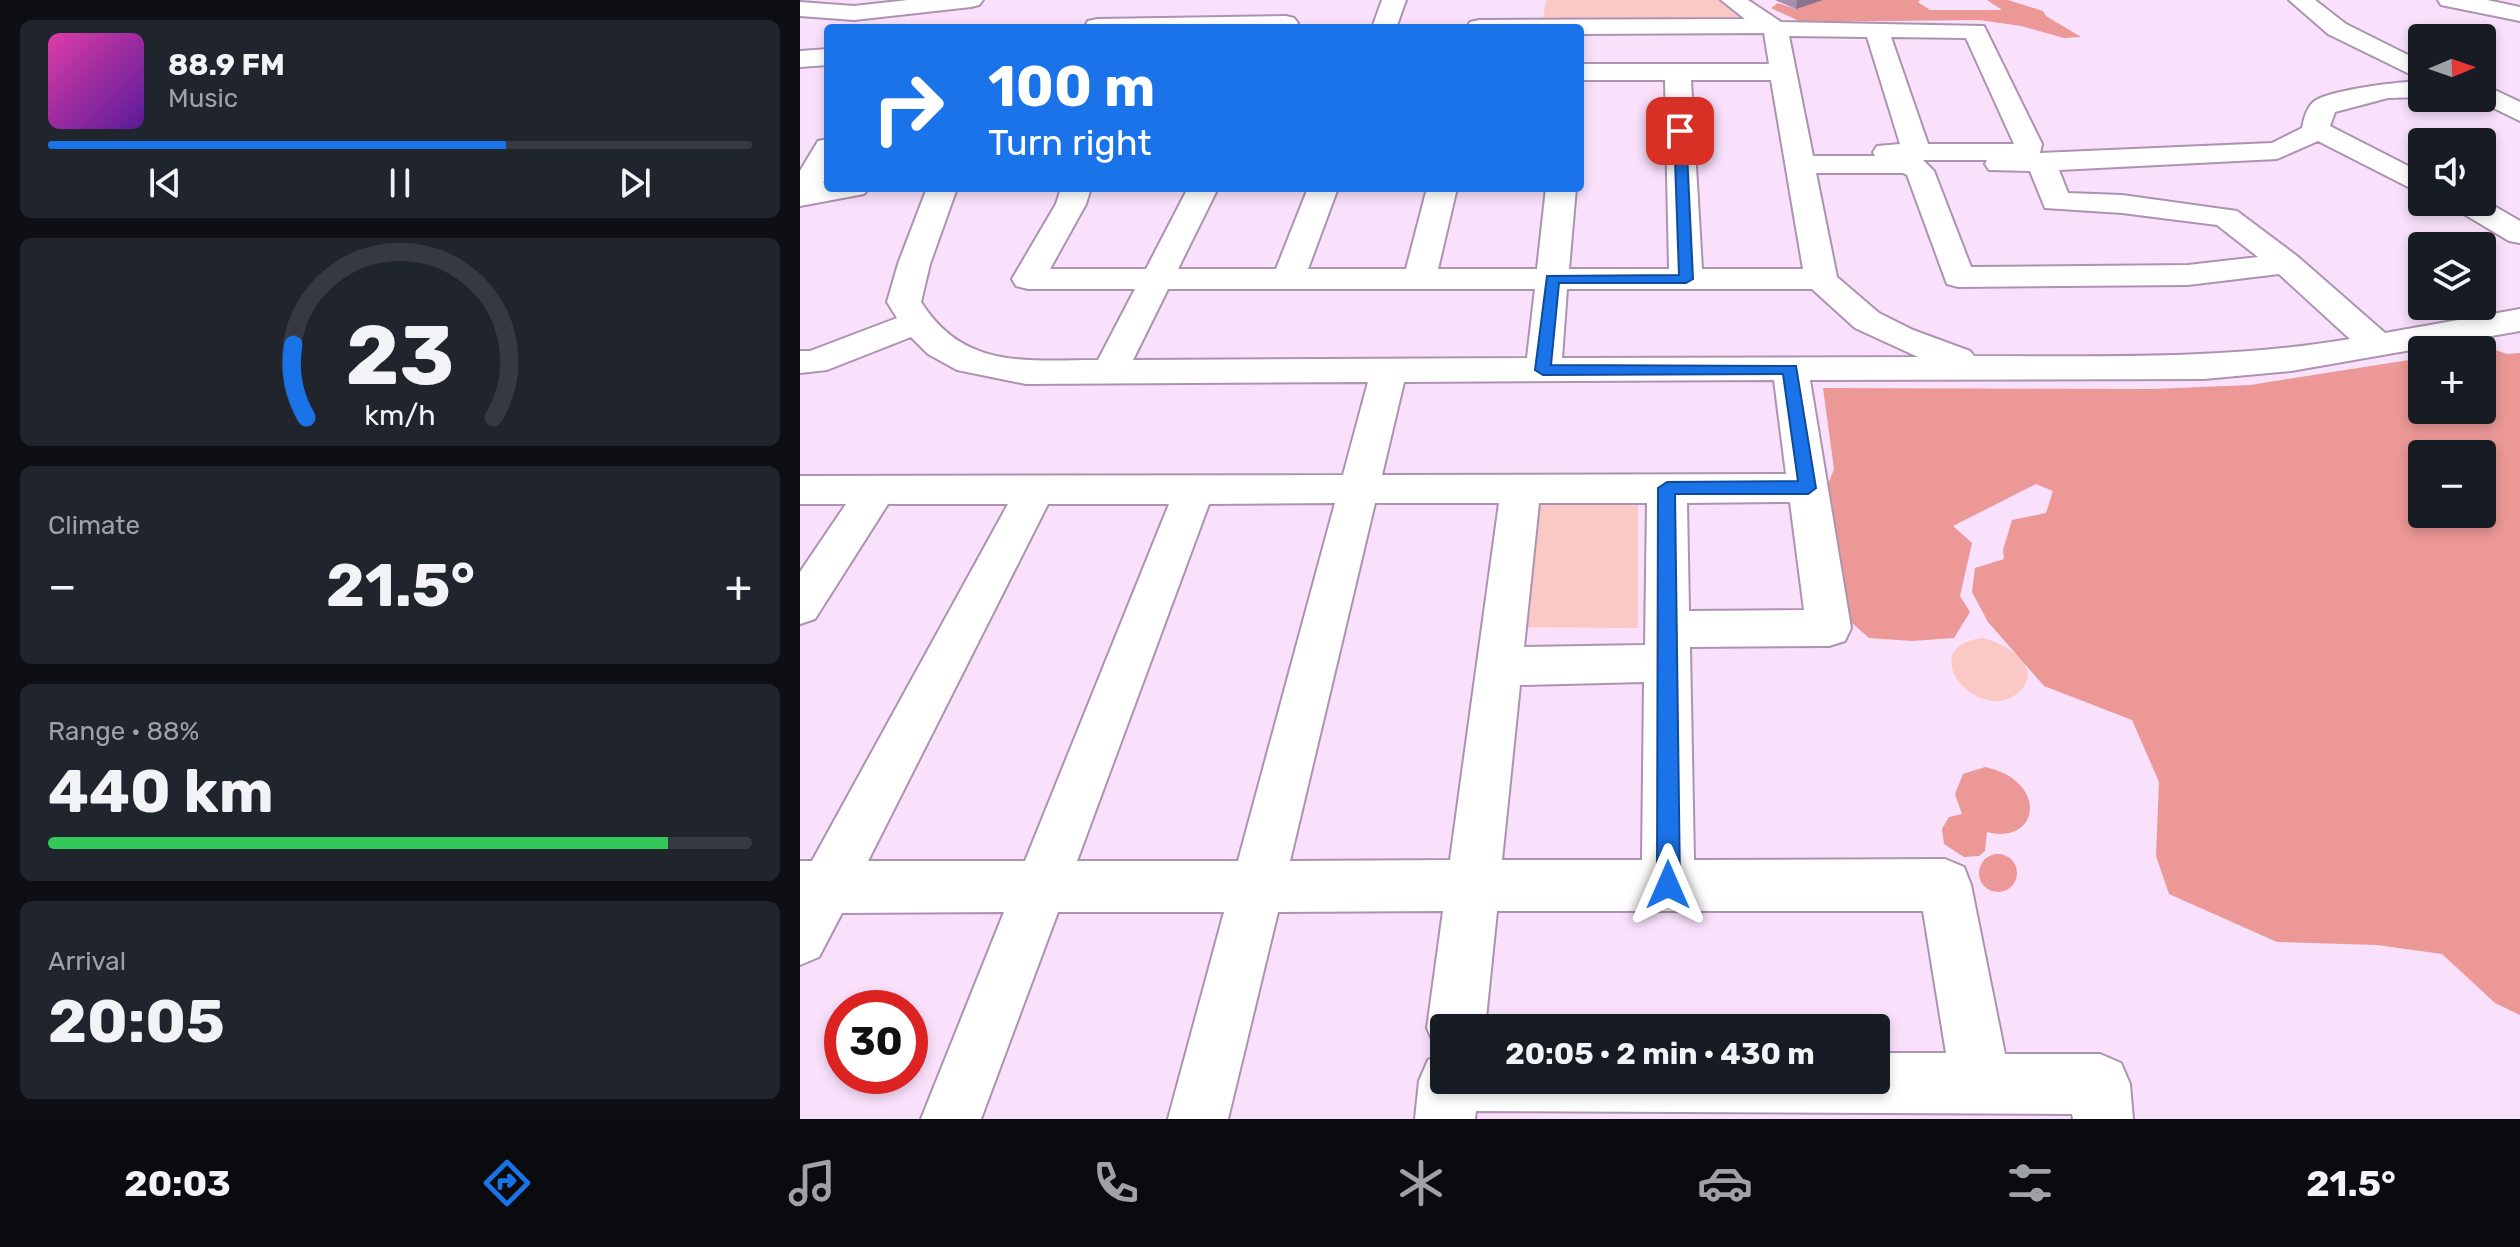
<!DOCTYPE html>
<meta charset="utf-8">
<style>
:root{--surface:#171b24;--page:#20242c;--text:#f1f3f6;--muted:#9ea1a6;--line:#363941;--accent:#1a73e8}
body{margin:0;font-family:Rubik,sans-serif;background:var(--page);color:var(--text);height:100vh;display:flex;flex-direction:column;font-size:30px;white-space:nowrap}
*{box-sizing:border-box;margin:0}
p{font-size:26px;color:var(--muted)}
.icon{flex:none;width:44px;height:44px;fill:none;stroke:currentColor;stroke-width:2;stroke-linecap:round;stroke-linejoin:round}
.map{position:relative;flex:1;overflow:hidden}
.details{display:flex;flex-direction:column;gap:20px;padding:20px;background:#0d0f14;width:800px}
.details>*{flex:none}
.banner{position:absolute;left:24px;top:24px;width:760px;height:168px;border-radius:8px;box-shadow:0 4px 12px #0003;background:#1a73e8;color:#fff;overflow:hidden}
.needle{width:52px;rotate:88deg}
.controls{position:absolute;left:1608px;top:24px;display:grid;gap:16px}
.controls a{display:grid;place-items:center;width:88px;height:88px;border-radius:8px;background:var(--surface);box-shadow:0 4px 12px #0003;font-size:40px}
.speed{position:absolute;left:24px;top:990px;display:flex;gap:16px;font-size:40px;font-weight:700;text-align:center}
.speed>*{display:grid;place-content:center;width:104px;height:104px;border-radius:50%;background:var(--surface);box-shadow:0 4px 12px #0003;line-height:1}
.speed .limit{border:12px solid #d22;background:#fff;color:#111}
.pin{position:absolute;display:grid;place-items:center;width:68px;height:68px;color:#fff;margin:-34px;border-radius:16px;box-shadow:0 4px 12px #0006}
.me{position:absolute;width:88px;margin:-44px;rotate:0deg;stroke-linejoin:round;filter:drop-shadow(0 0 6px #0008)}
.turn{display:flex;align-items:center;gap:28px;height:168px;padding:0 32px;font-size:36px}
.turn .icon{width:104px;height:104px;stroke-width:2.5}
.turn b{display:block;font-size:56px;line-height:68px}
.big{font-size:60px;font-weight:700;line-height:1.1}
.details .tile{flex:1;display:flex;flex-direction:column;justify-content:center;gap:12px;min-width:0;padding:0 28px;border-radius:12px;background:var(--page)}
.details .dial{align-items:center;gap:0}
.dial svg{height:208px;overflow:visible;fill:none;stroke:var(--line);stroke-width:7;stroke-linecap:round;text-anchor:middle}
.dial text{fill:var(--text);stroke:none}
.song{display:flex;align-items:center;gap:24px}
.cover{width:96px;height:96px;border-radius:12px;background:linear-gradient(135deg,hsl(320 70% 55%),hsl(270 70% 35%))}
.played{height:8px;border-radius:4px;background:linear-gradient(90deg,var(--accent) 65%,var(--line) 65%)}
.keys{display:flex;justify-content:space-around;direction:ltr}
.heat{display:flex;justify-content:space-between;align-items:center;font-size:44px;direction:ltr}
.charge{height:12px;border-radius:6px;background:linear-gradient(90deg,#34c759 88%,var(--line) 0)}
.trip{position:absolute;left:630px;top:1014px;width:460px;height:80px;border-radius:8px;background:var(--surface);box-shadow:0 4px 12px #0003;font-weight:700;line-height:80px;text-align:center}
.tabs{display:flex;height:128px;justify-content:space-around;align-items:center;background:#090b0e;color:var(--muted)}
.tabs .icon{width:56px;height:56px}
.tabs .current{color:var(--accent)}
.tabs b{font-size:36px;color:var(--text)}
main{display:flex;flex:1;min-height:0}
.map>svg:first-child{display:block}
</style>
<main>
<section class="details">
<div class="tile">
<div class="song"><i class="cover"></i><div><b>88.9 FM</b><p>Music</p></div></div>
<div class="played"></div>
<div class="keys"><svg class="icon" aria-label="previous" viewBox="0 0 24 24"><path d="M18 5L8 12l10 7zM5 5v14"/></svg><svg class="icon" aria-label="pause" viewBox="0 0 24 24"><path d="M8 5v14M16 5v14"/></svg><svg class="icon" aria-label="next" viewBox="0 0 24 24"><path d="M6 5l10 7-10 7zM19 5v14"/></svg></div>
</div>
<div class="tile dial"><svg viewBox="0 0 100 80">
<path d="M14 69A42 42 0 1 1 86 69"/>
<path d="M14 69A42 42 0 0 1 9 41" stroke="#1a73e8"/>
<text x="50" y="56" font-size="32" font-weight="700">23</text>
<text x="50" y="72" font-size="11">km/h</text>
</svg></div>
<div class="tile"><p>Climate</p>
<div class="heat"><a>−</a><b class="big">21.5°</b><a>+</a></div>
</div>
<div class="tile"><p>Range · 88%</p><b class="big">440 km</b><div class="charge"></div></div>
<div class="tile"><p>Arrival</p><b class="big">20:05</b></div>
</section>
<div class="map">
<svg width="1720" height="1119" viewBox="0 0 1720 1119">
<rect width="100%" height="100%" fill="#f9e1fc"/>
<g fill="#fac9c6">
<polygon points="746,0 921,0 953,21 742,24"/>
<polygon points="721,481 838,481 838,628 706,627"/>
<path d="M1182 638C1203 642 1245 666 1220 691 1198 714 1159 694 1152 668 1147 648 1167 640 1182 638Z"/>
</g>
<g fill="#eb9896" fill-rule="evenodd">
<polygon points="1020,0 1120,0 1118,2 1130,10 1202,10 1187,0 1208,0 1243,11 1246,16 1281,37 1264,38 1221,26 1179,20 1001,22 971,8 978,3 996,9"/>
<path d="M1690 348 1707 354 1720 353V1015L1695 1003 1642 954 1577 945 1477 942 1369 894 1356 856 1359 782 1332 720 1244 686 1188 622 1172 592 1175 568 1204 559 1203 550 1212 520 1246 513 1253 491 1236 484 1153 526 1172 543 1160 596 1170 612 1154 638 1112 641 1069 638 1043 615 1032 536 1028 484 1034 469 1023 388 1353 389 1450 385 1622 358V410H1682V350H1672ZM1622 454H1682V514H1622Z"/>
<path d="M1185 767C1250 781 1239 846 1187 832L1185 851 1179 856 1164 857 1144 844 1142 829 1149 817 1162 814 1155 794 1163 774Z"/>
<circle cx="1198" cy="873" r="19"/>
</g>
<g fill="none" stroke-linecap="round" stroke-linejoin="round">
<g stroke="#ad92b2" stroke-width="4">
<g id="minor">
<polygon points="108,0 183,0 179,5 171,7 54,20 0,16 0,2 54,6"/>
<polygon points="582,0 606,0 596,28 572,28"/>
<path d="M921 0H948L981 22 1184 26 1242 144 1240 153 1472 143 1502 128C1504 118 1507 106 1516 100 1537 89 1597 82 1622 81V97L1588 98 1535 112 1530 126 1622 173V194L1518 141 1477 159 1259 170 1268 193 1322 195 1437 211 1497 256 1585 333 1720 309V331L1491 371 1404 379 1010 380 1051 628 1045 641 1029 646 890 647 894 860 1145 859 1164 867 1171 885 1205 1054H1300L1321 1063 1330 1084 1333 1119H1273L1272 1114 676 1111 675 1119H615L619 1081 628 1060 644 1053V1080H1076V1053H1146L1123 911H697L685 1028H644V1052L636 1048 627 1028 643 911 478 912 428 1119H368L424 912H258L181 1119H121L204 912 42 913 19 957 0 965V861H12L208 504H88L15 619 0 624V572L46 504H0V476L543 475 568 382 226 384 157 370 128 354 111 337 27 370 0 373V351H10L97 318 87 302 98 264 127 188H157L130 264 121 302C164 370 227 360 298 360L335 289H228L216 286 212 279 256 204 261 188H291L286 204 250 269H346L388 188H418L378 269H476L508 188H538L508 269H606L627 188H657L638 269H737L746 188H776L769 269H869L865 80H780V64H969L964 33 780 34V28L667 27 670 22 679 20 945 19ZM989 36 1067 37 1100 144 1077 146 1073 152 1075 156H1013ZM1091 37 1166 38 1214 144H1128ZM891 80H971L1003 269H902ZM1123 160H1187L1185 164 1189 170 1230 171 1245 208 1322 213 1417 225 1458 257 1388 265 1171 267 1134 171ZM1016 173H1103L1107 175 1147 284 1158 287 1388 285 1479 274 1550 339C1426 360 1300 356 1174 356L1170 351 1113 330 1079 313 1037 277ZM368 289H735L727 358 333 360ZM767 289H1012L1055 328 1118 357 762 358ZM974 380 986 474 582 475 604 382ZM990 502 1004 610 889 611 887 503ZM535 503 438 861H277L409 504ZM575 503H699L650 860 490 861ZM739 503H847L845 645 724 647ZM248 504H369L225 861H68ZM844 682 842 860H702L720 685Z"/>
<polygon points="1489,0 1515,0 1546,24 1622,62 1622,80 1528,34"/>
<polygon points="486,16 494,18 498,23 495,28 285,26 288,21 297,19"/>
<polygon points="28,49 28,65 0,67 0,51"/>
<polygon points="1682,84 1720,102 1720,121 1673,98 1682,98"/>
<polygon points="28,139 28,173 23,183 28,182 28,188 69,188 64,194 0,206 0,171 18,141"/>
<polygon points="1682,199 1720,221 1720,243 1709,241 1654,208 1650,202 1682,202"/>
</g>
</g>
<g stroke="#ad92b2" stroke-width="4">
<polygon id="highway" points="1638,0 1687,0 1720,7 1720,21 1641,5"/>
</g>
<use href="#minor" fill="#fff" fill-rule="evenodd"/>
<use href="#highway" fill="#fff" fill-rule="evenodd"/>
</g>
<polygon fill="#a78fab" points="975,0 1023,0 996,9"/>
<polygon fill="#88748b" points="997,0 1023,0 996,9"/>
<polygon fill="#1a73e8" stroke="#114b97" stroke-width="2" points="880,128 886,131 893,279 886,283 759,283 751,365 996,366 1016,488 1008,494 875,494 880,885 877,893 868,896 860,893 857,885 858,488 867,482 998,481 983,374 743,375 735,370 747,276 879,275 874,131"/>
</svg>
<div class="controls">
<a><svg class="needle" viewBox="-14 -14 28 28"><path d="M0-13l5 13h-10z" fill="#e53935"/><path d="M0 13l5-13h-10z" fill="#9ea1a6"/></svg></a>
<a><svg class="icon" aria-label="sound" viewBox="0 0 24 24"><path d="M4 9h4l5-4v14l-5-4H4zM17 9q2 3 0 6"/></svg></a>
<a><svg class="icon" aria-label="layers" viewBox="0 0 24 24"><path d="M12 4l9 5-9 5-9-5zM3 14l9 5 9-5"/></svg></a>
<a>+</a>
<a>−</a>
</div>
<div class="speed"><div class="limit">30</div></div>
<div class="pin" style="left:880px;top:131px;background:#d93025"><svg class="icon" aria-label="arrive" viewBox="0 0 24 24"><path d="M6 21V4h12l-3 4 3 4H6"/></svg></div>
<svg class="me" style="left:868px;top:885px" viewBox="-20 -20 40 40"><path d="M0-17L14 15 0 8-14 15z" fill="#1a73e8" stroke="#fff" stroke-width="4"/></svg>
<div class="trip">20:05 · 2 min · 430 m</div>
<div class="banner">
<div class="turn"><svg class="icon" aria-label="right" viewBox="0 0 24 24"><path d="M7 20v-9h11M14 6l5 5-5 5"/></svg><div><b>100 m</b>Turn right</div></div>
</div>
</div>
</main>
<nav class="tabs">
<b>20:03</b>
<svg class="icon current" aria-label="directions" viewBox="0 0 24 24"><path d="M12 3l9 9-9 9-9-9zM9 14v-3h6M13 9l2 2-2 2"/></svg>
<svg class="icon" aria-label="music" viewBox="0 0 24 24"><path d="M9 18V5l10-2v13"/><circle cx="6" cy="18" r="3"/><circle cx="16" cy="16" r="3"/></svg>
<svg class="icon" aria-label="phone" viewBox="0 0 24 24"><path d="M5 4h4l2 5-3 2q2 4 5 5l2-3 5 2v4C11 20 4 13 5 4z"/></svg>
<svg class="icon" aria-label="climate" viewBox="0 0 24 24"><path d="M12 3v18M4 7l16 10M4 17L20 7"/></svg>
<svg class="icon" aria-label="car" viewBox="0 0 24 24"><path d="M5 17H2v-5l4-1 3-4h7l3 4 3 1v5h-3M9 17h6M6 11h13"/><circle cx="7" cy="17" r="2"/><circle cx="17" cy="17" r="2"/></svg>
<svg class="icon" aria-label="filters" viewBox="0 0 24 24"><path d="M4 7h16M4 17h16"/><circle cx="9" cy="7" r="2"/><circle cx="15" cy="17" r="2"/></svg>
<b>21.5°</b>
</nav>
